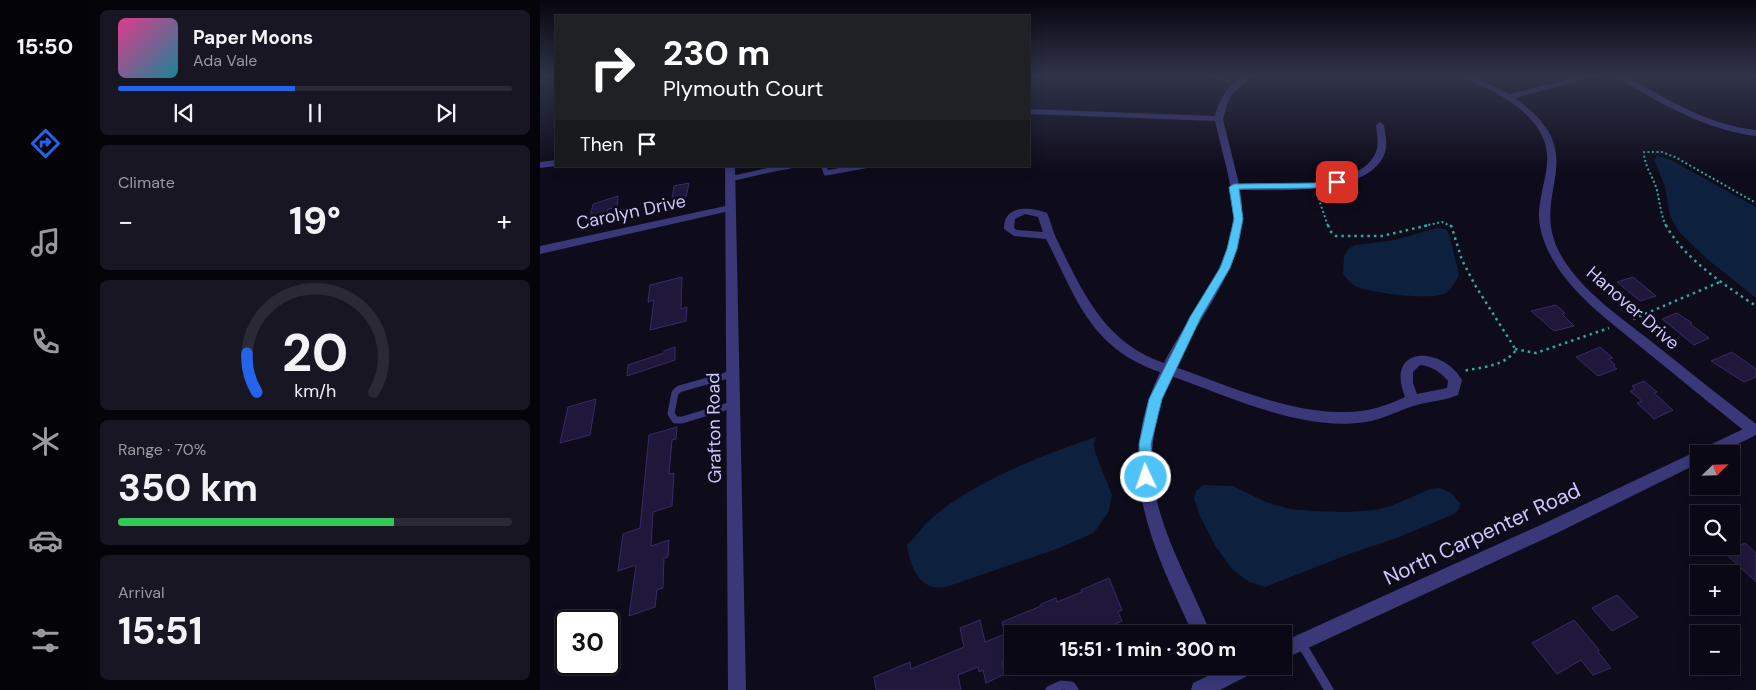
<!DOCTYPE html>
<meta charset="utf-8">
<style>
:root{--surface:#0a0814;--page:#181622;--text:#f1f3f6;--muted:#999aa0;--line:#2a2934;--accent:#2563eb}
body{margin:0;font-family:"DM Sans",sans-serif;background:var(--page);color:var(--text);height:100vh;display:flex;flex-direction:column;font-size:19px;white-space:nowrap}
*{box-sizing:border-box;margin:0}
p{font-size:16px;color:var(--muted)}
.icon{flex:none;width:28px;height:28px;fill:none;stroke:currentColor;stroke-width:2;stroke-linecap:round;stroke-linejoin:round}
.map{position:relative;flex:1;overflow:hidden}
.details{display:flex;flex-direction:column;gap:10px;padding:10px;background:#06040b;width:450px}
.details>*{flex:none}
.banner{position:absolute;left:15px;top:15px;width:475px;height:152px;border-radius:0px;box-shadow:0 2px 12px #0003,0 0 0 1px var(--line);background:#202124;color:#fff;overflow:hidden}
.needle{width:32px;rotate:67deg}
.fabs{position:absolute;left:1150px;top:445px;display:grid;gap:10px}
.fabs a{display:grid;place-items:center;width:50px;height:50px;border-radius:0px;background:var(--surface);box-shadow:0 2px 12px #0003,0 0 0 1px var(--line);font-size:25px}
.speed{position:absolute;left:15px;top:610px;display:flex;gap:10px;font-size:25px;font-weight:700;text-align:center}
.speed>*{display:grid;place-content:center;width:65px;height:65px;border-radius:50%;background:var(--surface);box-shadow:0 2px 12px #0003,0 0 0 1px var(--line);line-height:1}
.speed .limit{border:2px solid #111;border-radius:8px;background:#fff;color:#111}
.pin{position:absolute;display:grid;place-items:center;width:42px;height:42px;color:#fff;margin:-21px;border-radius:10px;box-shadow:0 2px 8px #0006}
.me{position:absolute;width:55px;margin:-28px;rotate:357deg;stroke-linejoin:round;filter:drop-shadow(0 0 4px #0008)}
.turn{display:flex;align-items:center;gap:18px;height:105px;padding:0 25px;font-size:22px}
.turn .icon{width:65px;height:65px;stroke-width:2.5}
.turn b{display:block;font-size:35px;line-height:42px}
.then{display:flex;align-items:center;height:48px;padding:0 25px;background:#0003;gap:10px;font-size:19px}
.big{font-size:38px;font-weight:700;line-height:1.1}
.details .card{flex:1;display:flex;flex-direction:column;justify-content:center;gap:8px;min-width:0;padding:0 18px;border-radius:8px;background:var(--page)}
.details .dial{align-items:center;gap:0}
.dial svg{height:130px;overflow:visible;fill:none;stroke:var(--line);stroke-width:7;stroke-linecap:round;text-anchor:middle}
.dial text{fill:var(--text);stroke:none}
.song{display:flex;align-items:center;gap:15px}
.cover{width:60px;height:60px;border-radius:8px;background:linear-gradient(135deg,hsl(330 70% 55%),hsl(190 70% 35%))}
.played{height:5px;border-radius:2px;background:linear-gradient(90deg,var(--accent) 45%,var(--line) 45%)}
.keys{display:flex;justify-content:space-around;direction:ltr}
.heat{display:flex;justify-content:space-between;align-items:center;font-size:28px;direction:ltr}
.charge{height:8px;border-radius:4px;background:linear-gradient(90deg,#34c759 70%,var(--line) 0)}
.trip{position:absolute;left:464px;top:625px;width:288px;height:50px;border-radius:0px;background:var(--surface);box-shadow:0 2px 12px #0003,0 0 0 1px var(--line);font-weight:700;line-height:50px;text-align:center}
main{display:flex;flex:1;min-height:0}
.menu{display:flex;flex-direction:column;width:90px;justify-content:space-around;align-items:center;background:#040308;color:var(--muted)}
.menu .icon{width:35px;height:35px}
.menu .selected{color:var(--accent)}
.menu b{font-size:22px;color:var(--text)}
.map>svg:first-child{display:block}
</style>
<main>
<nav class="menu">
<b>15:50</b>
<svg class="icon selected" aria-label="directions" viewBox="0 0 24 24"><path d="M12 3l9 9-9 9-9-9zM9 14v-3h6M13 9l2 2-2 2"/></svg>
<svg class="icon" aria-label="music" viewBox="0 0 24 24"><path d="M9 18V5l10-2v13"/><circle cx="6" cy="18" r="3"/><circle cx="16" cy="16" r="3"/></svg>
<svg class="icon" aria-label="phone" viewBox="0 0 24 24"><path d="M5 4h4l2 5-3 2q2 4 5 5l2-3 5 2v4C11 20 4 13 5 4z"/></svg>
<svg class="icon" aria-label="climate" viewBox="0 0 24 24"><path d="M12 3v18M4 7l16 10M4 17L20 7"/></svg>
<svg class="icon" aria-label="car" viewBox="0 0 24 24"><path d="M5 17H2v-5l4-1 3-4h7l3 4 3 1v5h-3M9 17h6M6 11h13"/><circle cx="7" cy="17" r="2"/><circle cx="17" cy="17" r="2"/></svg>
<svg class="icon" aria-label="filters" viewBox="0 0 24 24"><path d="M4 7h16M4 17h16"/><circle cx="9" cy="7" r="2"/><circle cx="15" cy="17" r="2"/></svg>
</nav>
<section class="details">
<div class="card">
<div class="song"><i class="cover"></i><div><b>Paper Moons</b><p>Ada Vale</p></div></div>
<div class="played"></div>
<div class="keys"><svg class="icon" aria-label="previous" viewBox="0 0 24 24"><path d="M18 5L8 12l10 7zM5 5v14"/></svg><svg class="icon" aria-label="pause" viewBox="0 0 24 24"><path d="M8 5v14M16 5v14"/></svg><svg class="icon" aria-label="next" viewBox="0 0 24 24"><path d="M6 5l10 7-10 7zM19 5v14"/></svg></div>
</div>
<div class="card"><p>Climate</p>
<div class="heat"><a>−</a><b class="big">19°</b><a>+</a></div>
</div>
<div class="card dial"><svg viewBox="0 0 100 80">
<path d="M14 69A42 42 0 1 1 86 69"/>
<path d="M14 69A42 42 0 0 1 8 45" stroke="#2563eb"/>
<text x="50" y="56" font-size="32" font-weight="700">20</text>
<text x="50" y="72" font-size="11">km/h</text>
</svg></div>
<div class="card"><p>Range · 70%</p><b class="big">350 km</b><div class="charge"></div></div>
<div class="card"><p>Arrival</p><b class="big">15:51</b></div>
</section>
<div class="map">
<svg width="1216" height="690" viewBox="0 0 1216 690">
<rect width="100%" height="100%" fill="#0e0b1b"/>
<g fill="#0d203e">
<polygon points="1118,156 1131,160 1216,207 1216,298 1166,258 1139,232 1130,216 1125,187 1114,159"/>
<path d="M897 228 906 229 909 234 919 274C916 281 912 289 906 293 893 301 832 293 817 287 811 284 807 279 803 274L804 256 808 249 815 245 855 240Z"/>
<path d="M556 437 554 444 555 452 572 495 569 511 554 533 514 550 406 587C380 592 370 567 367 545 376 536 384 525 393 517 432 483 506 453 556 437Z"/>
<polygon points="664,485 693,486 726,502 750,509 774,511 806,512 835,510 851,506 890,489 900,488 911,493 920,503 919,509 914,514 857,538 812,553 725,587 709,582 692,569 676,547 660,516 654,499 656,491"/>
</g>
<g fill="#1f183b" stroke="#372b67">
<polygon points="149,183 146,197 132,200 134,186"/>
<polygon points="78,196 77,207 68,209 66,215 50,218 53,204"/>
<polygon points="142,277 141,309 147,307 146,321 110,330 114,300 108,302 110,285"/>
<polygon points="1093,277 1116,296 1100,301 1077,282"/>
<polygon points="1016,305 1025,313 1022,314 1034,326 1014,331 991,311"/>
<polygon points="1137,313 1152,323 1150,324 1169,338 1154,345 1122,319"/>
<polygon points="135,347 135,360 87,376 88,365 124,353 124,351"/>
<polygon points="1060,347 1073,358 1069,359 1075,365 1073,366 1077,369 1058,376 1036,357"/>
<polygon points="1192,352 1216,369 1216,377 1204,382 1171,361"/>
<polygon points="1104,381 1117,392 1114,393 1133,410 1114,419 1097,403 1102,401 1090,391 1095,389 1092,386"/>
<polygon points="56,399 50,435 20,443 28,407"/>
<polygon points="137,427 136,439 132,440 129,474 134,473 132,506 113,512 111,546 129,540 128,557 124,558 123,588 117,590 115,607 89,616 96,565 78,571 83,534 100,528 109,435"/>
<polygon points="1205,543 1216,553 1216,582 1185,553"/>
<polygon points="569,578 582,610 578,612 582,621 573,625 576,634 472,634 472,657 462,662 465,674 446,683 443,670 439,672 438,667 418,675 421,690 336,690 334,677 370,662 371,669 424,647 420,628 440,620 445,642 465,634 462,622 501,606 501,604 516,598 517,602 542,592 541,590"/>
<polygon points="1077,595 1098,617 1072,631 1052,608"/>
<polygon points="1034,620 1059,650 1058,652 1071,668 1053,675 1041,660 1017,674 992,643"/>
</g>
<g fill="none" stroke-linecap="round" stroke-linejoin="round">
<g stroke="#30a9a2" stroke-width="2" stroke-dasharray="2 2.5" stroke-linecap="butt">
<polyline points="665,75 688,81"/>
<polyline points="777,194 788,226"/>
<polyline points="884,226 902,222 911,226"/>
<path d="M1126 226C1120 213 1120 200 1116 187 1112 175 1104 165 1104 152H1122L1135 157 1216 203"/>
</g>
<g stroke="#30a9a2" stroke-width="2.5" stroke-dasharray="2.5 4" stroke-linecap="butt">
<polyline points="788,225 790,231 796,236 842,236 889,225"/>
<path d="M911 225 922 260 935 285 976 350C964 367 941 367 923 371"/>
<path d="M1126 225C1143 258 1186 286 1216 306"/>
<polyline points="1093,319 1180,282"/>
<polyline points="975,349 996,353 1069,328"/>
</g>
<g stroke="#3a3879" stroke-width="5">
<polyline points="284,166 286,173 324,166"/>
<polyline points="234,169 250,166"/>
<polyline points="190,179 234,169 234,166"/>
</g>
<polyline stroke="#3a3879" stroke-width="7" points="192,374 139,389 135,393 131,413 135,420 142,420 192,405"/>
<g stroke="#3a3879" stroke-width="9">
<polyline points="761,643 789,690"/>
<polyline points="510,690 521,685 531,686 534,690"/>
</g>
<g fill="#3a3879" fill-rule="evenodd">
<path d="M704 75H714L692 94 687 105 683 119 699 184C735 184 813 191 834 156 840 147 837 134 836 125L840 122 844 125C845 134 848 143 845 152 832 196 736 190 700 190 713 259 663 308 635 367 687 385 750 414 806 412 827 412 846 406 865 397 844 344 903 346 922 380L918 395C901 402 888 401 873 406 858 411 843 419 826 422 763 432 690 397 631 376 586 483 631 538 671 634H653C611 543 573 470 620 372 550 348 537 299 506 239L474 236 464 229C463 205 490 206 507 213 511 221 512 230 516 238 542 291 564 343 624 363 645 320 691 267 693 219 694 187 682 153 675 121L489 114V109L675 116C679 98 689 85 704 75ZM485 214 498 217 503 232 477 230 474 228 475 219ZM880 365C892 366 900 372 908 381L907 388 877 394 873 383V372Z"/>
<path d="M920 75H931L969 94 1047 75H1061L975 98C1058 157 984 193 1022 257 1043 292 1080 317 1112 342 1147 370 1181 397 1216 424V435L1208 434C1173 406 1138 377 1102 348 1070 321 1033 296 1012 258 1004 244 998 227 999 211 1002 177 1019 153 993 122 980 106 961 95 944 87 936 83 927 80 920 75Z"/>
<path d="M1073 75H1083C1126 98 1167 125 1216 130V136C1175 131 1139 113 1103 93 1094 87 1082 82 1073 75Z"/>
<polygon points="16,160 16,166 0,168 0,162"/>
<polygon points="190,205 194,206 194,210 0,254 0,246"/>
</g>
<g fill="#3a3879" fill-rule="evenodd">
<polygon points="185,166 195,166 206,690 188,690"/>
<polygon points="1216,423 1216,435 1178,454 1159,454 1159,463 1017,533 742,660 742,642 1005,523"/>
<polygon points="689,666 718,666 715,672 680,690 651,690 653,683"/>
</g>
</g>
<linearGradient id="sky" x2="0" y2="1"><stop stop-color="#08060f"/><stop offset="0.44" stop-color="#30344a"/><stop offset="1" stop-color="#30344a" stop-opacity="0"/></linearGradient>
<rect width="1216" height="172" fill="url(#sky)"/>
<polygon fill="#4fc3f7" stroke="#337fa1" points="797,179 800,180 800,184 774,188 699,189 703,219 697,249 690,268 661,317 622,399 611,444 613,477 611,481 606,483 602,481 600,477 599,444 609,399 650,317 680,268 687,249 694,219 689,187 694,184 774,183"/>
<g text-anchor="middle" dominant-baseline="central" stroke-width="5" stroke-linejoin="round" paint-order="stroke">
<g font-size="18" fill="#cec7fd" stroke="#0e0b1b">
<text transform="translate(91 212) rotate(-12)">Carolyn Drive</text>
<text transform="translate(1093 308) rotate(41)">Hanover Drive</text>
<text transform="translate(174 428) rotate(-91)">Grafton Road</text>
</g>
<g font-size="21" fill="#cec7fd" stroke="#0e0b1b">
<text transform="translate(942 534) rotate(-25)">North Carpenter Road</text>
</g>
</g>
</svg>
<div class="fabs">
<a><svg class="needle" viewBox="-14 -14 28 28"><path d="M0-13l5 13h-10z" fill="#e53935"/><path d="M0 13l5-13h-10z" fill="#999aa0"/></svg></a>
<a><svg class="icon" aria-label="search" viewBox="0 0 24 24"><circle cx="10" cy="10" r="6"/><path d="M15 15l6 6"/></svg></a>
<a>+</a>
<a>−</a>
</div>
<div class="speed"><div class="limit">30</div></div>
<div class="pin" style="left:797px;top:182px;background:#d93025"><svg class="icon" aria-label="arrive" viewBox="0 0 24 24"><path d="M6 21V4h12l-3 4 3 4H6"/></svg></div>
<svg class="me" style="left:606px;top:477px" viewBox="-20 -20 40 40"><circle r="17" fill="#4fc3f7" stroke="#fff" stroke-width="3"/><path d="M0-11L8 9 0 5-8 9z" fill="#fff"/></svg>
<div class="trip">15:51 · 1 min · 300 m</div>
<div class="banner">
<div class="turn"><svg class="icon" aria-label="right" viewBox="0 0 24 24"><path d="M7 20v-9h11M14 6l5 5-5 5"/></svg><div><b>230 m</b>Plymouth Court</div></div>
<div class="then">Then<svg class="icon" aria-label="arrive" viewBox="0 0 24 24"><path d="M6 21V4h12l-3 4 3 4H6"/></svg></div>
</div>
</div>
</main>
